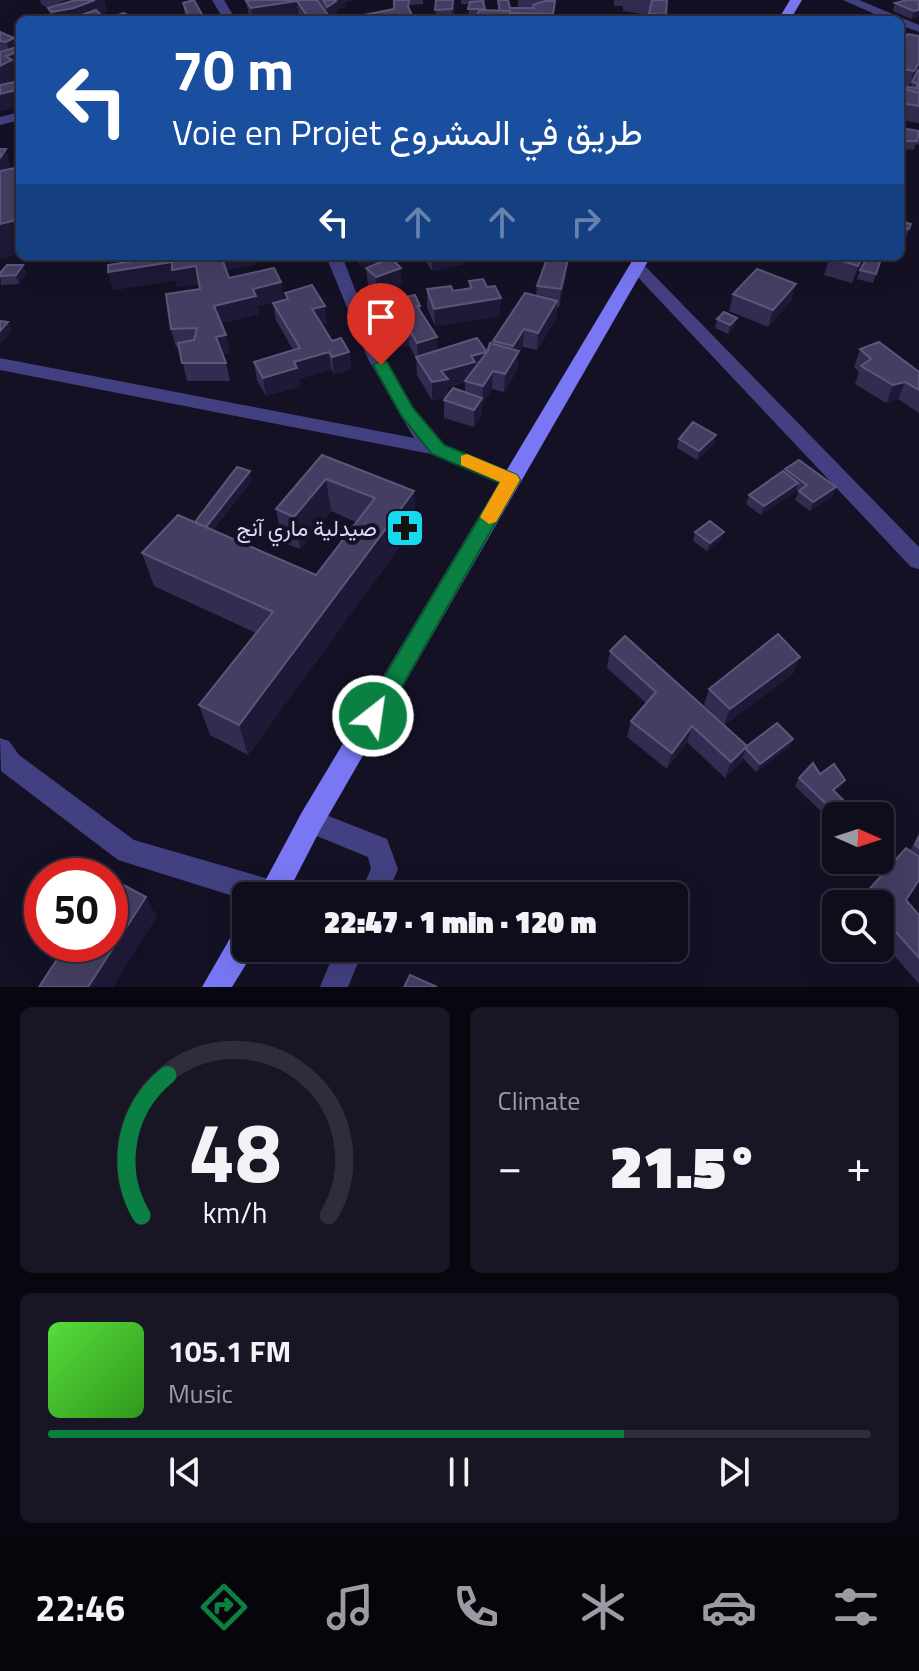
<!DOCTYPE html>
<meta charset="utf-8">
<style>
:root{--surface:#0f0d1c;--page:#181625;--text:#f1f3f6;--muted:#9b9ca3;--line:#2f2d3b;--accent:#0b8043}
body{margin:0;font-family:"Titillium Web",Vazirmatn,sans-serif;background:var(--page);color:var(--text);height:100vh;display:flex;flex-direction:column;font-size:30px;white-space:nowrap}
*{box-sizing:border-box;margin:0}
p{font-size:26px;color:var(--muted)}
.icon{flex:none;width:44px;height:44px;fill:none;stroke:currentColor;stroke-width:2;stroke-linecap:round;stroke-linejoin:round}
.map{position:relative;height:987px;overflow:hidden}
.panel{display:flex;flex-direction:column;gap:20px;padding:20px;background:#08070f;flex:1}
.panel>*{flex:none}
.guide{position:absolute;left:16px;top:16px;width:888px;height:244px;border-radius:12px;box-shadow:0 8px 32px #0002,0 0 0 2px var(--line);background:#1a4fa0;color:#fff;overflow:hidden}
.needle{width:52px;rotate:93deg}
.fabs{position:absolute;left:822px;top:802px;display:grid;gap:16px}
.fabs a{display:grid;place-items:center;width:72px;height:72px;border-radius:12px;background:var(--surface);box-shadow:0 8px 32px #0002,0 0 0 2px var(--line);font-size:40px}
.speed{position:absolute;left:24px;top:858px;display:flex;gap:16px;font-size:40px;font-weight:700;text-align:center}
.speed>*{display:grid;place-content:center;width:104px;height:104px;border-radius:50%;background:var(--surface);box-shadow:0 8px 32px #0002,0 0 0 2px var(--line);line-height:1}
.speed .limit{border:12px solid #d22;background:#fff;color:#111}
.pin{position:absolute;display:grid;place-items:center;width:68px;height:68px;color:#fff;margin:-82px -34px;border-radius:50% 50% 50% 0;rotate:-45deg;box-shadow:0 0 8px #0007}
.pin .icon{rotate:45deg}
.me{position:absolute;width:88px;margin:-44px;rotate:30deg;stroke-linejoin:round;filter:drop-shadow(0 0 6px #0008)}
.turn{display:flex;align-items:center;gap:28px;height:168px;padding:0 24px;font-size:36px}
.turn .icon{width:104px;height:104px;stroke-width:2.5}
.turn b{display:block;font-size:56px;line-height:68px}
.lanes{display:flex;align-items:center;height:76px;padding:0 24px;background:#0003;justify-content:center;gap:40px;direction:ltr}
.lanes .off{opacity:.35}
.big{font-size:60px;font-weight:800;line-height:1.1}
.panel .tile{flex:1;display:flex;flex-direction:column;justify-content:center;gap:12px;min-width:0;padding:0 28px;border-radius:12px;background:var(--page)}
.panel .dial{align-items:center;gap:0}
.dial svg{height:208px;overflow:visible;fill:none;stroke:var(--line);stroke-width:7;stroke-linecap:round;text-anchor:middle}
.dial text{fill:var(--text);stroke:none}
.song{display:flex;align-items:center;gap:24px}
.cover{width:96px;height:96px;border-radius:12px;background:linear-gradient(135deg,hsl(110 70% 55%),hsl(110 70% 35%))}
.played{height:8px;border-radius:4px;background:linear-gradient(90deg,var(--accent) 70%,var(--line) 70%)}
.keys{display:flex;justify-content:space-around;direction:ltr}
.heat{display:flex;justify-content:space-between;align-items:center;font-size:44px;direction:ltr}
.panel .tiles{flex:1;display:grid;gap:20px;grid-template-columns:1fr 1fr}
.tile:last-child{grid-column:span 2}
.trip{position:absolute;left:232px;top:882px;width:456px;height:80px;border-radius:12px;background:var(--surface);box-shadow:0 8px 32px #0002,0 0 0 2px var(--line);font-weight:800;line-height:80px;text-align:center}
.tab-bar{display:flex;height:128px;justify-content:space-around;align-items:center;background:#06050b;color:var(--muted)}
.tab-bar .icon{width:56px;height:56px}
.tab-bar .selected{color:var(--accent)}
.tab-bar b{font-size:36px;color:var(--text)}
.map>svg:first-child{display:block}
</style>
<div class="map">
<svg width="919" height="987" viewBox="0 0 919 987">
<rect width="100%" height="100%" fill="#141125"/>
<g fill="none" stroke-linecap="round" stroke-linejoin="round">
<g fill="#424080" fill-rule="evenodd">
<polygon points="212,0 224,0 236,20 224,20"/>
<polygon points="843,0 859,0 919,25 919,32 900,25 900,20 888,20"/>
<polygon points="20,112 20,120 0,125 0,117"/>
<path d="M326 256H342C363 309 401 418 449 448 470 460 496 466 518 475L521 480 518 485H504L431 454 0 370V358L414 438 368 359Z"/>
<polygon points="637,262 643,264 919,547 919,569 911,567 631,270 629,267"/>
<polygon points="0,738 9,741 19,755 134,840 272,880 282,884 285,896 246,896 246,900 118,860 1,771"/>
<polygon points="311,809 387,839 398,869 387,896 359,896 371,869 368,857 302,830 298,821 302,812"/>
<polygon points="336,948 364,948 348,987 320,987"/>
</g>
<g fill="#7977f4" fill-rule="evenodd">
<polygon points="790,0 802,0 790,20 778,20"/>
<polygon points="635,256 651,256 320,830 286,896 257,896 302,812"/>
<polygon points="246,924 246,948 256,948 232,987 202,987 236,928"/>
</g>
</g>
<g fill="#332c51" fill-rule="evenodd">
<polygon points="40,0 104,0 107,12 100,14 102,20 51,20 48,8 41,4"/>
<polygon points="253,0 352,0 352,1 346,2 346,7 337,9 337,16 331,20 301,20 299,16 274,20 251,20 249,16 246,1"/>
<polygon points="394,0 423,0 423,4 410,5 410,11 412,20 338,20 394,9"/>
<polygon points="436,0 455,0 453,20 436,20"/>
<polygon points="461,0 485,0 485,3 484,3 485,11 498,11 497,0 508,0 510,8 533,8 518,7 518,0 556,0 553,20 464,20 468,16 470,4 461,4"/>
<polygon points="614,0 667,0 665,20 648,20 649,15 623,11 623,6 614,6"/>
<polygon points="919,1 919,16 911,19 893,11 895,3"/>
<polygon points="183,3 205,20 186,20"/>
<polygon points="0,30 17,47 20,46 20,76 18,77 19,81 20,106 0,111"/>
<polygon points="919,36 919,123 900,120 900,88 903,89 904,87 910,88 913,80 909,87 900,85 900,42"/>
<polygon points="900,128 919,137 919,145 916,144 914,150 901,149 900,153"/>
<polygon points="900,214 901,221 911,224 903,246 900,246"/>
<polygon points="96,256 119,256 118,258 97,258"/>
<polygon points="355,256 406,256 392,259 402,285 377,295 368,285 366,268 384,261 361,266"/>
<polygon points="424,256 463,256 463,264 432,271 424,259"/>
<polygon points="815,256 864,256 852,283 824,275 829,260"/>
<polygon points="158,257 257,264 226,270 229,278 281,282 284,300 258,306 259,314 221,323 226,335 230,353 222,354 226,363 230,381 187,381 179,347 176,347 171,329 200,289 199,284 177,287 175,280 113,290 108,272"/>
<polygon points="881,259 873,283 857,279 860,270"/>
<polygon points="0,273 26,274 19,284 1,285"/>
<path d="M566 276 559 307H557L556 319 537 350 523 347 518 353V369L504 392 492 389 482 404 481 415 474 427 444 418V400L447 397 432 400 417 375 416 358 409 345 402 347 397 338 392 300 420 306 421 311 437 350 487 352 493 344V341L536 296 537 286ZM465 382V392L448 395V387Z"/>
<polygon points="469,281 500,316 435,326 427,307 427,289 453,291 469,289"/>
<polygon points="285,293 327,323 322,325 332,341 349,352 351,370 334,374 331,369 299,379 300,386 266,396 257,380 254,362 293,350 276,320 273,303 286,299"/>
<polygon points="733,294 791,301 768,327 729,311"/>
<polygon points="717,319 734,327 728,334 715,328"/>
<polygon points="860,349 919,371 919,413 898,399 886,403 855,384 859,372 854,367"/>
<polygon points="679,439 714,444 697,460 677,448"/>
<polygon points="322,455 414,491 416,524 248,755 210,735 199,705 256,633 154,586 142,553 195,522 252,480 213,530 316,575 356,522 331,511 300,549 282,542 276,509"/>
<polygon points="785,469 836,487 833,496 810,511 795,500 799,491 796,489 795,492 761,515 746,504 749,495 784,472"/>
<polygon points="695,532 721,540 707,551 693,541"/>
<polygon points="610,651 723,724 704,705 709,689 793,674 724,725 747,746 793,739 789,747 756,772 743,758 741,762 725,778 687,742 667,769 627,737 631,721 646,703 607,668"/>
<polygon points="820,774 845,780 840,788 835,792 847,816 836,816 835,825 795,786 799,778"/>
<polygon points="919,833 919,880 906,900 919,915 919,984 880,939 880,904 858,904 864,895 910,851"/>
</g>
<g fill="#1f1938">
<polygon points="66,0 74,0 76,8 95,0 104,0 107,12 100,14 102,20 55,20 52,12 61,10 59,2"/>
<polygon points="329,0 352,0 352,1 346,2 346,7 337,9 337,16 331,20 321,20 328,18 327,7"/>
<polygon points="409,0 410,0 410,8 409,16 412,15 412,20 380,20 408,7"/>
<polygon points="453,0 455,0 452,20 452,9"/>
<polygon points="297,1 299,16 274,20 252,20 251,8"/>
<polygon points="919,10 919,16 911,19 914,11"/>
<polygon points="14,38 18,52 20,51 20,76 18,77 20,83 0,93 0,66 6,56 10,54 6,42"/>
<polygon points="919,63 919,71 909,87 914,71"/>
<polygon points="20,89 20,106 0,111 0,94"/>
<polygon points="6,149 11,166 2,180 0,173 0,158"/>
<polygon points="20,219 20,254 0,259 0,224"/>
<polygon points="221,256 255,256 257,264 224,271"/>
<polygon points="367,256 406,256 361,266 360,258"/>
<polygon points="432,256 463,256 463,264 432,271"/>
<polygon points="862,256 864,256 863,260 852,283"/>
<polygon points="568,259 566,276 559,307 561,289"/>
<polygon points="172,262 196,266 200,284 177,287 175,280 113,290 108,272"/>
<polygon points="23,265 26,274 19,284 16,275"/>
<polygon points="401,268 402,285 377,295 376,277"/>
<polygon points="281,282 284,300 258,306 259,314 218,324 214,306 253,289"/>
<polygon points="796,284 791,301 768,327 773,310"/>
<polygon points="501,298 500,316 435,326 434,309"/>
<polygon points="557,301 556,319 537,350 538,333"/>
<polygon points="325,306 327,323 314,327 312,309"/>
<polygon points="737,318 734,327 728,334 730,325"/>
<polygon points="8,322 12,331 0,344 0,331"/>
<polygon points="408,327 409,345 402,347 401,329"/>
<polygon points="524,329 523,347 518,353 518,369 504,392 505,374 512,362 513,346"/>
<polygon points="226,335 230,353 220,355 216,337"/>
<polygon points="437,337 437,355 418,360 417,343"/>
<polygon points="329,352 331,369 299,379 300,386 266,396 263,378 294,362"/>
<polygon points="349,352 351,370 334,374 332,357"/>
<polygon points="487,352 475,379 448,387 448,397 432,400 432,382 441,371 471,356"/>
<polygon points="493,371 492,389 482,404 483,386"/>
<polygon points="905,382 898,399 886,403 893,385"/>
<polygon points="482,398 481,415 474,427 474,410"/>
<polygon points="716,435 714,444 697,460 699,451"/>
<polygon points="250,471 252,480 204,542 202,534"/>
<polygon points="326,479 331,511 300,549 294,517"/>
<polygon points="798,483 795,492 761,515 764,506"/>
<polygon points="836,487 833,496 810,511 813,502"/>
<polygon points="414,491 416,524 248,755 239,725"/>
<polygon points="724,532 721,540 707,551 710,543"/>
<polygon points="800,657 793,674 724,725 730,709"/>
<polygon points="692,726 687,742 667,769 672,753"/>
<polygon points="793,739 789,747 756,772 760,764"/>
<polygon points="747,746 741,762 725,778 731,762"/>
<polygon points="845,780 840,788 828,798 833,790"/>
<polygon points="146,897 157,917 113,987 88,987"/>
</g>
<g fill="#453e63" stroke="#5d567b" stroke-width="2">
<polygon points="76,0 95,0 74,8 52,12 48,8"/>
<polygon points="194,0 205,20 190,20 183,3"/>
<polygon points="254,0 317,0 330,18 321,20 310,20 297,1 251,8 246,1"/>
<polygon points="323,0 334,0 336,1 327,7"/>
<polygon points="394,0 409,0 408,7 412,15 380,20 377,20 376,17 361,20 338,20 394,9"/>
<polygon points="436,0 453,0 452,9 435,10"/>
<polygon points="498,0 508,0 510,8 534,8 533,5 545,1 555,1 553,14 510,13 520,14 520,17 519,15 510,16 510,11 500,11"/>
<polygon points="652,0 667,0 666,15 649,14"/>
<polygon points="907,0 916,0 919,1 919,10 914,11 895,3"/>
<polygon points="483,1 485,9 468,9 470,2"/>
<polygon points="96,10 100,14 84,20 67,20"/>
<polygon points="479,10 510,11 510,16 519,15 521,19 522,15 549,17 549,20 464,20 465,16 477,16"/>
<polygon points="124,13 136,20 112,20 108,18"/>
<polygon points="36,17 42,20 27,20"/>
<polygon points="0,32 14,38 6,42 0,41"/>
<polygon points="908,34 919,36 919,63 914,71 901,69 904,57 900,57 900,42"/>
<polygon points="20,46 20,51 6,56 12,60 0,66 0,52"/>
<polygon points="918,70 919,71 919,93 904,89 904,87 917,88 917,83 912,82"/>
<polygon points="20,81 20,89 0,94 0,85"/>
<polygon points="900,88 919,93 919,106 900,103"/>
<polygon points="900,128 919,131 917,141 900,141"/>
<polygon points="0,149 6,149 0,158"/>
<polygon points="20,167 20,219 0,224 0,171"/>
<polygon points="900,214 904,215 901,221 911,224 909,229 900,227"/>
<polygon points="157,256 221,256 229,278 274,268 281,282 253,289 256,296 214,306 226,335 216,337 226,363 182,363 178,343 194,340 197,328 171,329 166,294 200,289 196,266 172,270 172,262 108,272 108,265 158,257"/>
<polygon points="548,256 568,259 561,289 537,286"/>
<polygon points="830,256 862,256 858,266 830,257"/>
<polygon points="868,256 881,259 876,274 860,270"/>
<polygon points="391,258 401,268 376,277 366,268"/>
<polygon points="7,265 23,265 16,275 0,276 0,273"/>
<polygon points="757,269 796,284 773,310 733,294"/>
<polygon points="483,279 487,287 495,286 501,298 434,309 427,289 451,286 453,291 472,288 469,281"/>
<polygon points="312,285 325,306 312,309 332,341 341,338 349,352 332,357 329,352 294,362 297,368 263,378 254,362 300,348 273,303 288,299 285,293"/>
<polygon points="525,293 557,301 538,333 524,329 513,346 493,341"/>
<polygon points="415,295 420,306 417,306 437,337 417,343 408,327 401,329 396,320 404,318 392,300"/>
<polygon points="724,312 737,318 730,325 717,319"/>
<polygon points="0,321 8,322 0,331"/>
<polygon points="477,338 487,352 490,343 519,351 505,374 493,371 483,386 465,381 487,352 471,356 475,362 441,371 448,379 432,382 416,357"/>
<polygon points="879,342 919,372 919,390 905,382 893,385 861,366 871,359 860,349"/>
<polygon points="453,388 482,398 474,410 444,400"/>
<polygon points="693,422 716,435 699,451 679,439"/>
<polygon points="322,455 414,491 239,725 199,705 273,612 142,553 178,515 316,575 375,498 326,479 294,517 276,509"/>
<polygon points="799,460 836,487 813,502 799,491 807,485 785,469"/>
<polygon points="237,467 250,471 206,527 195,522"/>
<polygon points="783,471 798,483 764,506 749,495"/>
<polygon points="710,521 724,532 710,543 695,532"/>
<polygon points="778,634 800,657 730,709 709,689"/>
<polygon points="625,636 747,746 731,762 692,726 672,753 631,721 656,692 610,651"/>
<polygon points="777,723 793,739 760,764 746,749 747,746"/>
<polygon points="813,763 820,774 834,764 845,780 833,790 851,808 841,816 839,816 799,778"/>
<polygon points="880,833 891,842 880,855"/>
<polygon points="919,836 919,848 915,845"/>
<polygon points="906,848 919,857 919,880 906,900 919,915 919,958 880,914 880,904 872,904 864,895"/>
<polygon points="110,878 146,897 88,987 39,987 67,944 110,944"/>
<polygon points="410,975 437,987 404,987"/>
</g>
<polygon fill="#0b8043" stroke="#07532c" stroke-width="2" points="381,360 387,362 413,408 444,445 517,475 520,480 381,723 373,726 365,723 362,716 365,709 500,483 432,454 401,415 373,365"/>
<polygon fill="#f59e0b" points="467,454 517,475 520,480 496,522 489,524 480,517 500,482 461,465 461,456"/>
<defs>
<g id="pharmacy-square" transform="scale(2)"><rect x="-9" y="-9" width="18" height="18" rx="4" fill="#15d9ec" stroke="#141125"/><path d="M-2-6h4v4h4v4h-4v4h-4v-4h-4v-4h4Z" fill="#111"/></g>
</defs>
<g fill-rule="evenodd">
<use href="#pharmacy-square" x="405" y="528"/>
</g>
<g text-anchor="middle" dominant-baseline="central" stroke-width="8" stroke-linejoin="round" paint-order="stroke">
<g font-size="22" fill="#dcd8fc" stroke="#141125" text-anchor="end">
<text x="377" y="528">صيدلية ماري آنج</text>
</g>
</g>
</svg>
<div class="fabs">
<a><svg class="needle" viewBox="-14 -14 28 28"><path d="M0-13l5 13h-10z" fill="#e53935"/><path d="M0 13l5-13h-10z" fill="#9b9ca3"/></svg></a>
<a><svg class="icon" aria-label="search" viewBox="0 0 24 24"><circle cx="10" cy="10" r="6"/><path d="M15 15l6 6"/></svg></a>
</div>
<div class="speed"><div class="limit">50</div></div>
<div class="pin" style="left:381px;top:365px;background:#d93025"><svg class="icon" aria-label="arrive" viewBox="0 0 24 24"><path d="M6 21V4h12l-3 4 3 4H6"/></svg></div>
<svg class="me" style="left:373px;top:716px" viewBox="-20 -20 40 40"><circle r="17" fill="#0b8043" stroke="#fff" stroke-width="3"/><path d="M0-11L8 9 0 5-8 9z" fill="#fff"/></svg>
<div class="trip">22:47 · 1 min · 120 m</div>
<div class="guide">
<div class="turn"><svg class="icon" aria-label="left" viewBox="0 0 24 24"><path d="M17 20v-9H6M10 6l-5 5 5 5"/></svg><div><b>70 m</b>Voie en Projet طريق في المشروع</div></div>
<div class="lanes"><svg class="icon" aria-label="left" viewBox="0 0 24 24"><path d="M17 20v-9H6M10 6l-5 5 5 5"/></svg><svg class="icon off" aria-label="ahead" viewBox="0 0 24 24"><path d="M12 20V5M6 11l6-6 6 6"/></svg><svg class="icon off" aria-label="ahead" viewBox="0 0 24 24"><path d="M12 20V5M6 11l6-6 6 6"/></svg><svg class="icon off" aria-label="right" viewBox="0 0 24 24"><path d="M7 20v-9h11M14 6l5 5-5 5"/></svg></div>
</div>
</div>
<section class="panel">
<div class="tiles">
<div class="tile dial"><svg viewBox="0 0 100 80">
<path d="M14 69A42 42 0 1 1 86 69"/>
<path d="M14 69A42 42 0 0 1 24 15" stroke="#0b8043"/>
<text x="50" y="56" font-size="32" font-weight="700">48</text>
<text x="50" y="72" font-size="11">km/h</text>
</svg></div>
<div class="tile"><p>Climate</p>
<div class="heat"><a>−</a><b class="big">21.5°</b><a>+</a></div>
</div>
<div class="tile">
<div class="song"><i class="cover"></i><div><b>105.1 FM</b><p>Music</p></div></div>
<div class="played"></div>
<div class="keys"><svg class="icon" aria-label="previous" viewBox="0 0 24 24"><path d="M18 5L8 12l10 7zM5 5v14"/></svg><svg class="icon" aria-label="pause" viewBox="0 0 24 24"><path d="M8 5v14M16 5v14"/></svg><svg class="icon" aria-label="next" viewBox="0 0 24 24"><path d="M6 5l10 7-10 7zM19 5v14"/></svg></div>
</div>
</div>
</section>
<nav class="tab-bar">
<b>22:46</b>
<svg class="icon selected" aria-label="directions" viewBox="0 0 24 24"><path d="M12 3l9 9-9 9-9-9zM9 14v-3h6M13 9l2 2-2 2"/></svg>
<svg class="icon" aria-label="music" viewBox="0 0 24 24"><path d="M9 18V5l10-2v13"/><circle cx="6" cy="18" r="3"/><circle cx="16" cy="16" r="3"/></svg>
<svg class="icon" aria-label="phone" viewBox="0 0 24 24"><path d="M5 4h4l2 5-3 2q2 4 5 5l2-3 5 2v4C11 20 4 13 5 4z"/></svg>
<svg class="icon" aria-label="climate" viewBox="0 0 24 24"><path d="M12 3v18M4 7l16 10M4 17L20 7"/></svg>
<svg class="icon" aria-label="car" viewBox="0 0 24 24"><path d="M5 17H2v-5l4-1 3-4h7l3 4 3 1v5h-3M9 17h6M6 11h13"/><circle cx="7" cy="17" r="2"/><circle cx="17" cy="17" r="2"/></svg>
<svg class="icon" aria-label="filters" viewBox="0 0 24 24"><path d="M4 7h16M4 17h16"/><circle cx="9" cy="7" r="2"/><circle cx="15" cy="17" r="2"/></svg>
</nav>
